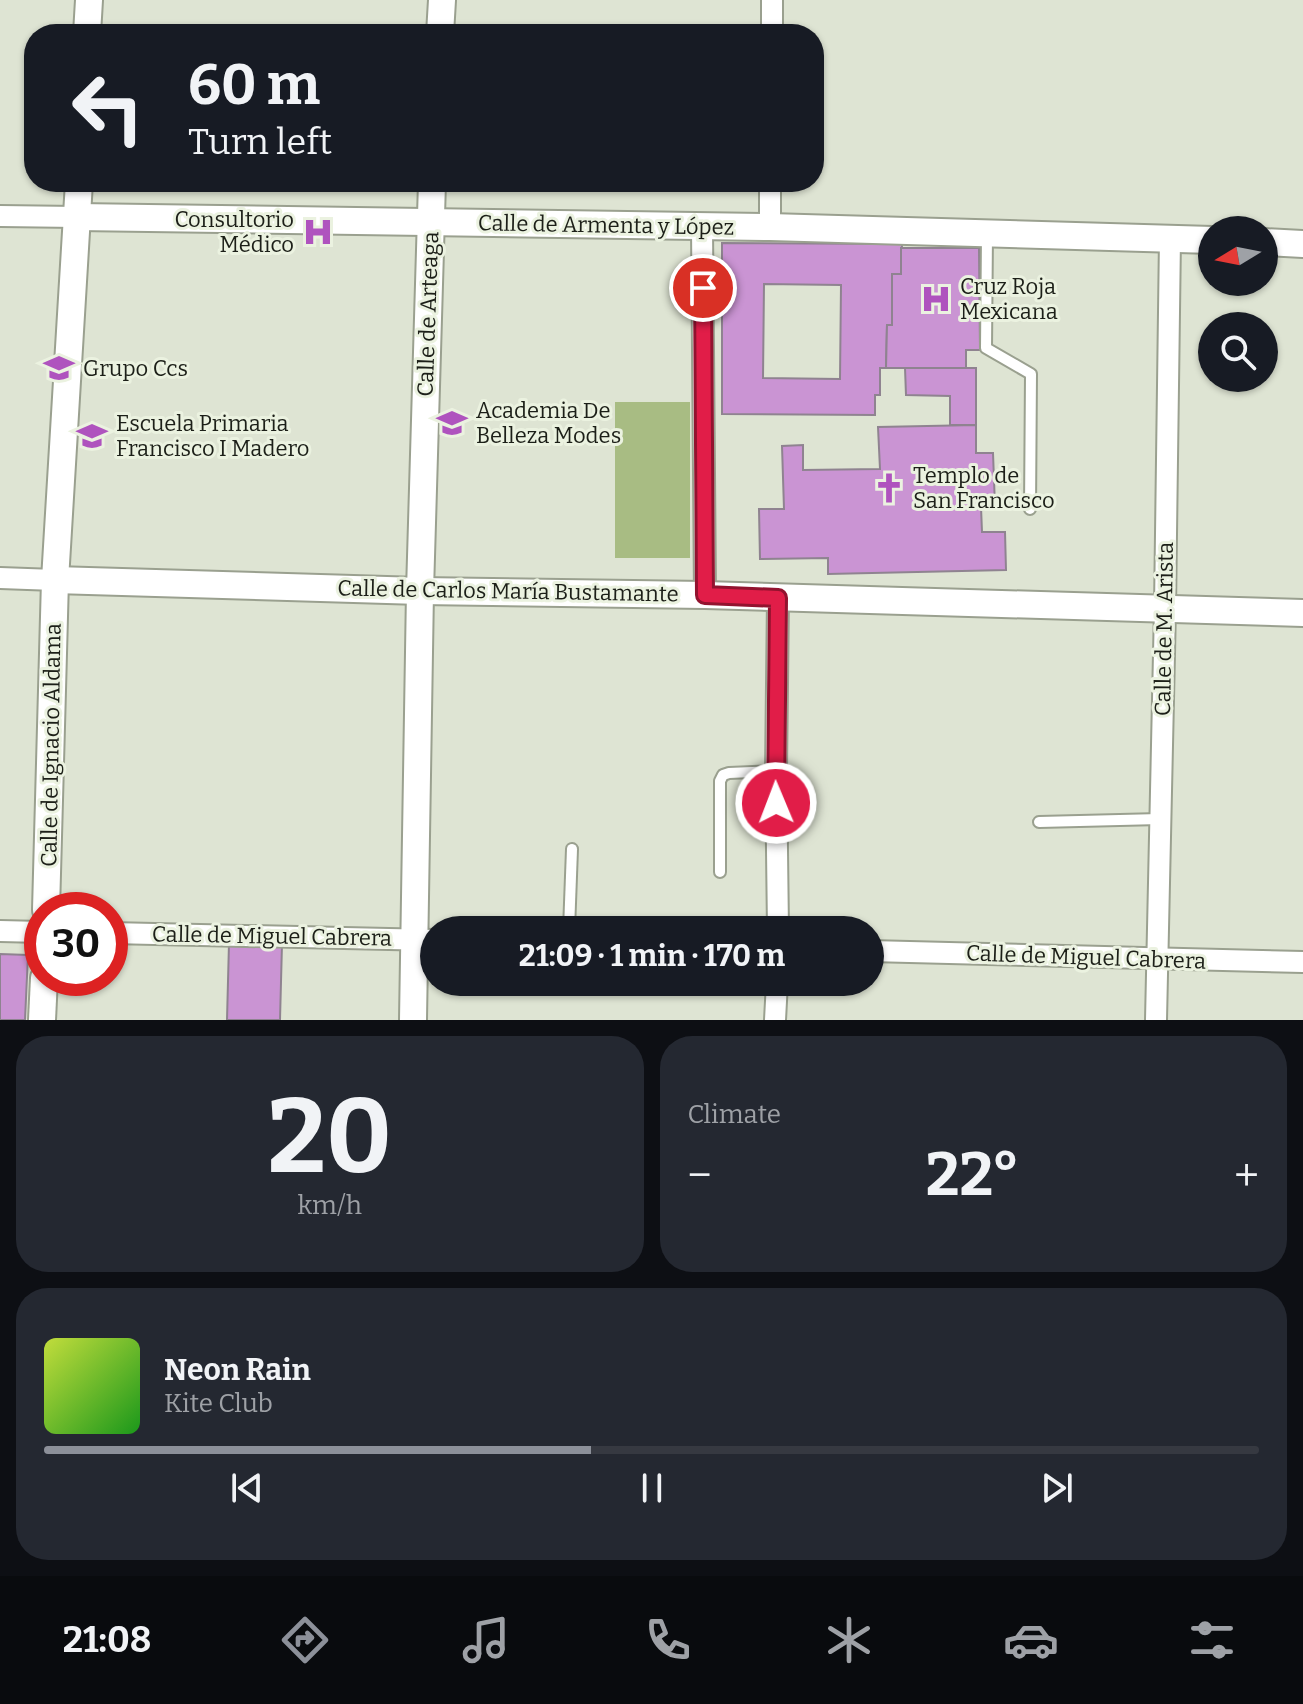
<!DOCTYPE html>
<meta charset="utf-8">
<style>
:root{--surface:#171b24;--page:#242831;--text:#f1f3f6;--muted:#9ea1a6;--line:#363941;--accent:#8c9099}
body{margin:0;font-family:Bitter,serif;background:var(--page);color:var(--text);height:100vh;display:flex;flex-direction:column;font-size:30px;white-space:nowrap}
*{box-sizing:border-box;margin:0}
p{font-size:26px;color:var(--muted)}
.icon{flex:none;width:44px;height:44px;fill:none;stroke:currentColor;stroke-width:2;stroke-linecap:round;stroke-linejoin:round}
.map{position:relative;height:1020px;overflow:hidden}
.drawer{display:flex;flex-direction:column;gap:16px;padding:16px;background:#0d0f14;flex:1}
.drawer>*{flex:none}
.top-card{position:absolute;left:24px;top:24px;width:800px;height:168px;border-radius:32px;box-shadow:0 2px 6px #0004;background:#171b24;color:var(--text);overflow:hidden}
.needle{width:52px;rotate:260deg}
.controls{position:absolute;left:1198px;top:216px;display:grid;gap:16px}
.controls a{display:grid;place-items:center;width:80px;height:80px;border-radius:50%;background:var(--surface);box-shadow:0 2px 6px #0004;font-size:40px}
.speed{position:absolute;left:24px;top:892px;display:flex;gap:16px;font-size:40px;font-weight:700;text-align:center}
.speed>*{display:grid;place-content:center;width:104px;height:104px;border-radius:50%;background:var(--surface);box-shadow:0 2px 6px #0004;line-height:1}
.speed .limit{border:12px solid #d22;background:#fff;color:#111}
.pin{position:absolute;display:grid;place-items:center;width:68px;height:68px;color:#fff;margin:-34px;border:4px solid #fff;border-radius:50%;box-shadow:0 2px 8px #0007}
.me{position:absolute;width:88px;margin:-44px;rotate:359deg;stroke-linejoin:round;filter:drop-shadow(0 0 6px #0008)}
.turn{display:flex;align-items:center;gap:28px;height:168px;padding:0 32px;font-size:36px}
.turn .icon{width:104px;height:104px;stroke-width:2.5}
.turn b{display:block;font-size:56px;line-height:68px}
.big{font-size:60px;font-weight:700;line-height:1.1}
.drawer .widget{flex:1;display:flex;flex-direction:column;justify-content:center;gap:12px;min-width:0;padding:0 28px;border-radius:32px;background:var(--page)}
.drawer .dial{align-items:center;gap:0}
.dial b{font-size:104px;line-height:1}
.song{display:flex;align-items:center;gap:24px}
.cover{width:96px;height:96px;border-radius:12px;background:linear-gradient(135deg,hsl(70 70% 55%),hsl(120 70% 35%))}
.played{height:8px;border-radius:4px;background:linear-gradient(90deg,var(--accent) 45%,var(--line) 45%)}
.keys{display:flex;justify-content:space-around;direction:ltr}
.heat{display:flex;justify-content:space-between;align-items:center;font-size:44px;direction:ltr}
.drawer .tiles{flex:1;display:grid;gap:16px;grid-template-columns:1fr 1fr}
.widget:last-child{grid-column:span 2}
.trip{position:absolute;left:420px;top:916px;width:464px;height:80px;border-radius:40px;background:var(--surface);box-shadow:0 2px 6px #0004;font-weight:700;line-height:80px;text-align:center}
.dock{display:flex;height:128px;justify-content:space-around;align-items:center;background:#090b0e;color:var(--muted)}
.dock .icon{width:56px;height:56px}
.dock .on{color:var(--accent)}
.dock b{font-size:36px;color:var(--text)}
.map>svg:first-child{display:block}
</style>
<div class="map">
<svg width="1303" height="1020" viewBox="0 0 1303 1020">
<rect width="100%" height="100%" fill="#dee4d3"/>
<rect fill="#a8bc83" x="615" y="402" width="75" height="156"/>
<g fill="#ca94d3" stroke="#8f8390" stroke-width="2" fill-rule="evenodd">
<path d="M722 243 902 244 901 274H892V325H887L886 368H880V395H875V415L722 414ZM764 284 841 285 840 379 763 378Z"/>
<polygon points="901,248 979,248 980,350 966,350 966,368 886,368 887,325 892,325 892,274 901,274"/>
<polygon points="905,368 976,368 976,425 950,425 950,396 906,395"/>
<polygon points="976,425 976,453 993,453 995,506 981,507 982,532 1005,532 1006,570 828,574 828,558 760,559 759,509 784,509 782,446 803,445 803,470 880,469 878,427"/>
<polygon points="229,943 282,944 280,1020 227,1020"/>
<polygon points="0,954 28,955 25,1020 0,1020"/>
</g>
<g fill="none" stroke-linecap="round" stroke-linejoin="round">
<g stroke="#9aa08f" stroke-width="14">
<g id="service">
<polyline points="987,234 986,348 1031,374 1030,509"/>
<polyline points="1039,822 1160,819"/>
<polyline points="720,872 720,781 723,775 729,773 776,771"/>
<polyline points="569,930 572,849"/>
</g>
</g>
<g stroke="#9aa08f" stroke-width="24">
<g id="minor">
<polyline points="772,34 772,0"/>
<polyline points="0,216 77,217"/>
<polyline points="702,227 705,595"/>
<polyline points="770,227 770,182"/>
<polyline points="0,578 55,580"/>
<polyline points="778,930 776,771 778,598"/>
<polyline points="0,931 42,932"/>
<polyline points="110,933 434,940"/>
<polyline points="870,951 1303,962"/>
<polyline points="775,1020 777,982"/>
<polyline points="1156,1020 1165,608 1170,238"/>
</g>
</g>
<g stroke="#9aa08f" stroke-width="30">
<g id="tertiary">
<polyline points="87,34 89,0"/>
<polyline points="440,34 442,0"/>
<polyline points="77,217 770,227 1212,240"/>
<polyline points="1264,242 1303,244"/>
<polyline points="55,580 420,591 705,595 1303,613"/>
<polyline points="46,910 55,580 79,182"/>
<polyline points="42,1020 44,978"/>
<polyline points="413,1020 420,591 432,182"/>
</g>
</g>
<use href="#service" stroke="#fff" stroke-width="10"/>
<use href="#minor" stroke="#fff" stroke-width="20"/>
<use href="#tertiary" stroke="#fff" stroke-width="26"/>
</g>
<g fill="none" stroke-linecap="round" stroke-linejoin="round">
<g stroke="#92132f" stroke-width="20">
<polyline id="route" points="703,288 705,595 778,598 776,803"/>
</g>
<use href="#route" stroke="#e11d48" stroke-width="14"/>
</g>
<defs>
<g id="hospital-bare" transform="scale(2.4)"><path d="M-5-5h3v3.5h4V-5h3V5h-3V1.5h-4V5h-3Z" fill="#af53be" stroke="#ebf2e0" stroke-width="2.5" paint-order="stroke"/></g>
<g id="university-bare" transform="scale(2.4)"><path d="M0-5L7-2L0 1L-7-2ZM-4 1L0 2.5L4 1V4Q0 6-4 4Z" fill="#af53be" stroke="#ebf2e0" stroke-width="2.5" paint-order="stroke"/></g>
<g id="school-bare" transform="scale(2.4)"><path d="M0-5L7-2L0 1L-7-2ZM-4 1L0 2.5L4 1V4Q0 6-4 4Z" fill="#af53be" stroke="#ebf2e0" stroke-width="2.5" paint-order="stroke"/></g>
<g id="church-bare" transform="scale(2.4)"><path d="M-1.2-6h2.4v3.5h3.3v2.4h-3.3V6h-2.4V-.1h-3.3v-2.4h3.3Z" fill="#af53be" stroke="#ebf2e0" stroke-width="2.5" paint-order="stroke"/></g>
</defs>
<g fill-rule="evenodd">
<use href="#hospital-bare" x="318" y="232"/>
<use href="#hospital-bare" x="936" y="299"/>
<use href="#university-bare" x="59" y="368"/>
<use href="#university-bare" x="452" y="423"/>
<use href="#school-bare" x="92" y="436"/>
<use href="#church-bare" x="889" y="488"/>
</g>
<g text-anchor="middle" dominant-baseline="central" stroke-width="6" stroke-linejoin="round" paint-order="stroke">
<g font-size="22" fill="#1c1f18" stroke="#ebf2e0" text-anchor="start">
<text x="294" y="219" text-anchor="end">Consultorio<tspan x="294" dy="25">Médico</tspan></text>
<text x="960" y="286">Cruz Roja<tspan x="960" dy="25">Mexicana</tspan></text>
<text x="83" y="368">Grupo Ccs</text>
<text x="476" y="410">Academia De<tspan x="476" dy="25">Belleza Modes</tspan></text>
<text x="116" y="423">Escuela Primaria<tspan x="116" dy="25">Francisco I Madero</tspan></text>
<text x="913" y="475">Templo de<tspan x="913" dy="25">San Francisco</tspan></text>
</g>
<g font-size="22" fill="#1c1f18" stroke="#ebf2e0">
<text transform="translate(606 225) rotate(1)">Calle de Armenta y López</text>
<text transform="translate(428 314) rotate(-88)">Calle de Arteaga</text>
<text transform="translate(508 591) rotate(1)">Calle de Carlos María Bustamante</text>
<text transform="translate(1164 629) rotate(-89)">Calle de M. Arista</text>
<text transform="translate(51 745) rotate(-89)">Calle de Ignacio Aldama</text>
<text transform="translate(272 936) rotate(1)">Calle de Miguel Cabrera</text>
<text transform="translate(1086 957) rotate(2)">Calle de Miguel Cabrera</text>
</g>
</g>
</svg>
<div class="controls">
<a><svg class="needle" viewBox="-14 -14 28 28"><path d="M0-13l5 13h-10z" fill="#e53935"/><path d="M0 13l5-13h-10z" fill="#9ea1a6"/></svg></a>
<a><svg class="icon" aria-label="search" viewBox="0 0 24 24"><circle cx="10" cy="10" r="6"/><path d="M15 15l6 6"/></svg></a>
</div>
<div class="speed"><div class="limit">30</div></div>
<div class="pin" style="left:703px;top:288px;background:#d93025"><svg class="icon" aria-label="arrive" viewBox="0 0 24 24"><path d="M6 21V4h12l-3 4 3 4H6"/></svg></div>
<svg class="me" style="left:776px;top:803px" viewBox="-20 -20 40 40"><circle r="17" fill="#e11d48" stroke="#fff" stroke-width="3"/><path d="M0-11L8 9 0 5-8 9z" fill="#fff"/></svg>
<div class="trip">21:09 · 1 min · 170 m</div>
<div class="top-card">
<div class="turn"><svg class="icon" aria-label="left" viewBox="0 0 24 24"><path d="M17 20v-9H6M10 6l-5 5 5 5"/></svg><div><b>60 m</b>Turn left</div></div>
</div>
</div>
<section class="drawer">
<div class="tiles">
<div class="widget dial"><b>20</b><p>km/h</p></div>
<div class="widget"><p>Climate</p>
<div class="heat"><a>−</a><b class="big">22°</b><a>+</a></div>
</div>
<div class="widget">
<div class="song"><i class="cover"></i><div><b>Neon Rain</b><p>Kite Club</p></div></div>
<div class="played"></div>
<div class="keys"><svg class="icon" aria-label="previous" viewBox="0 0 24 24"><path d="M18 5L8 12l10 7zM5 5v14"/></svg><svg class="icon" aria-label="pause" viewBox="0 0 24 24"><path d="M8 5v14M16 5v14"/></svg><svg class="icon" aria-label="next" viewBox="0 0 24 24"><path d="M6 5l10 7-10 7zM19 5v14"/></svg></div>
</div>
</div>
</section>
<nav class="dock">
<b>21:08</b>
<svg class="icon on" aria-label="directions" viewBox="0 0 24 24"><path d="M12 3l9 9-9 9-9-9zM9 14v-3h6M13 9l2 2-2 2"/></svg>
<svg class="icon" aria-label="music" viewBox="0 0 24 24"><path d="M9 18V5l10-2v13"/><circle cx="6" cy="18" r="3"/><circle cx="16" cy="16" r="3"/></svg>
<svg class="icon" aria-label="phone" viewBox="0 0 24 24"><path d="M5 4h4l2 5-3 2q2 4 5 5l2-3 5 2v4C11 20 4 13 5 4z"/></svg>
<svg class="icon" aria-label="climate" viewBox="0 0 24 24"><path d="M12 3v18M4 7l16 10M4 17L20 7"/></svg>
<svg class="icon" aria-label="car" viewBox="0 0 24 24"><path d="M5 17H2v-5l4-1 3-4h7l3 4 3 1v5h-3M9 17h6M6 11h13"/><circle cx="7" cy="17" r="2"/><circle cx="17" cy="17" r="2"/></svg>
<svg class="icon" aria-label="filters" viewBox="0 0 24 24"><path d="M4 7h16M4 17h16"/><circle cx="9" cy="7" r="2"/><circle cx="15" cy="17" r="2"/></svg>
</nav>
